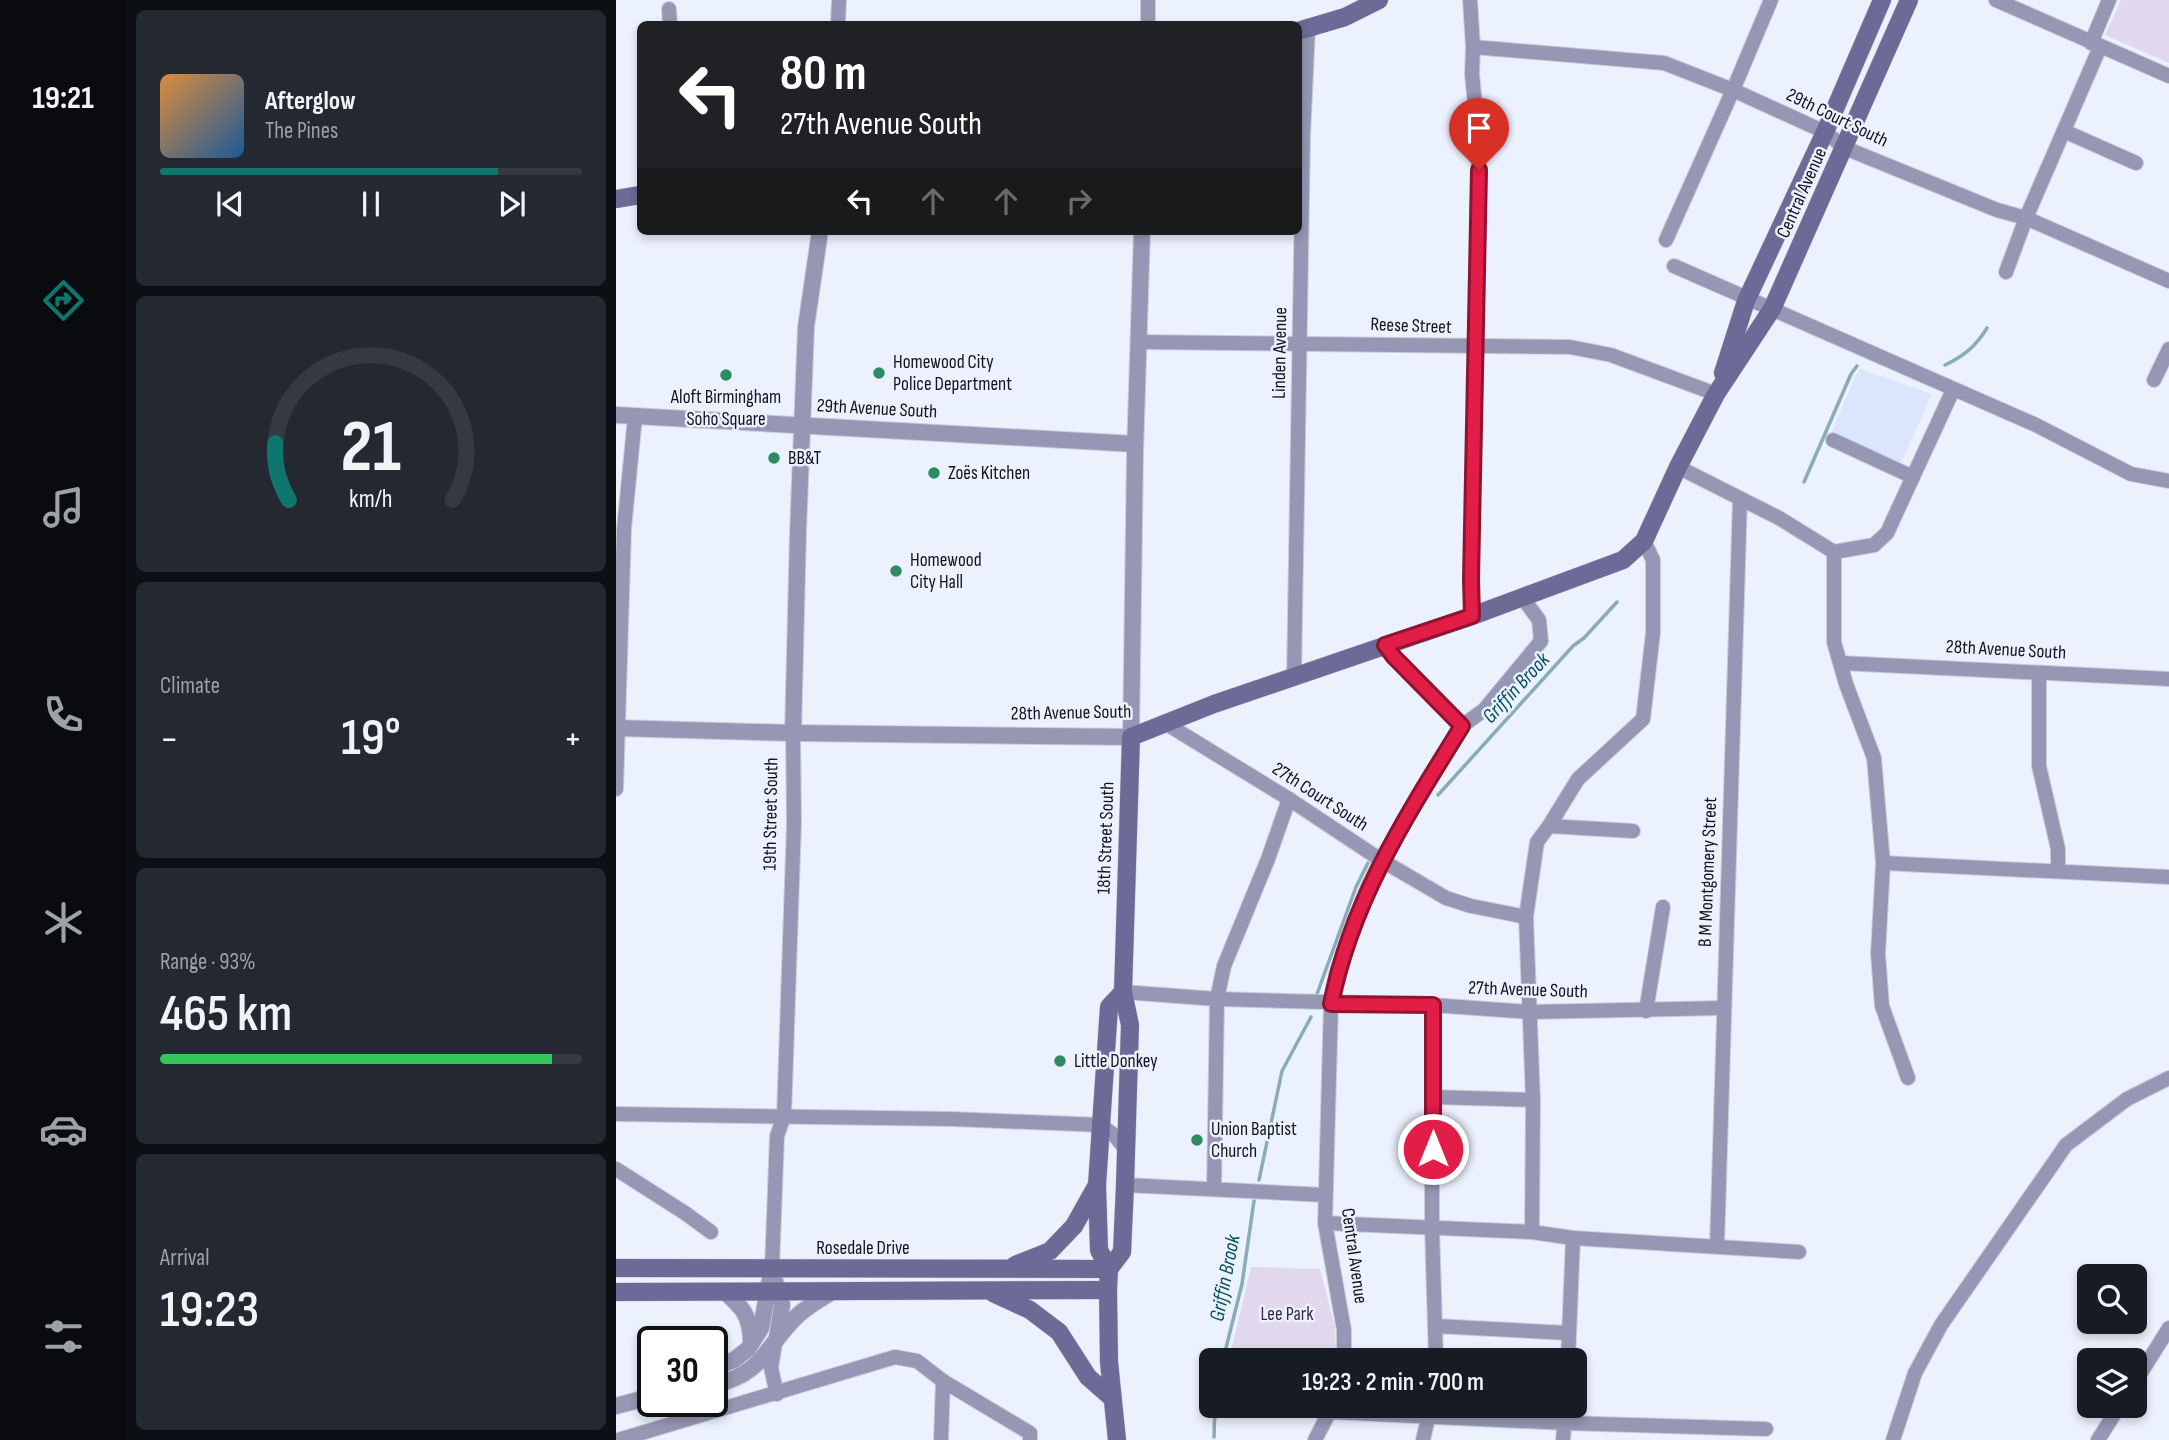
<!DOCTYPE html>
<meta charset="utf-8">
<style>
:root{--surface:#171b24;--page:#242831;--text:#f1f3f6;--muted:#9ea1a6;--line:#363941;--accent:#0f766e}
body{margin:0;font-family:"Sofia Sans Condensed",sans-serif;background:var(--page);color:var(--text);height:100vh;display:flex;flex-direction:column;font-size:26px;white-space:nowrap}
*{box-sizing:border-box;margin:0}
p{font-size:23px;color:var(--muted)}
.icon{flex:none;width:38px;height:38px;fill:none;stroke:currentColor;stroke-width:2;stroke-linecap:round;stroke-linejoin:round}
.map{position:relative;flex:1;overflow:hidden}
.drawer{display:flex;flex-direction:column;gap:10px;padding:10px;background:#0d0f14;width:490px}
.drawer>*{flex:none}
.guide{position:absolute;left:21px;top:21px;width:665px;height:214px;border-radius:10px;box-shadow:0 4px 10px #0003;background:#202124;color:#fff;overflow:hidden}
.tools{position:absolute;left:1461px;top:1264px;display:grid;gap:14px}
.tools a{display:grid;place-items:center;width:70px;height:70px;border-radius:10px;background:var(--surface);box-shadow:0 4px 10px #0003;font-size:35px}
.speed{position:absolute;left:21px;top:1326px;display:flex;gap:14px;font-size:35px;font-weight:700;text-align:center}
.speed>*{display:grid;place-content:center;width:91px;height:91px;border-radius:50%;background:var(--surface);box-shadow:0 4px 10px #0003;line-height:1}
.speed .limit{border:4px solid #111;border-radius:10px;background:#fff;color:#111}
.pin{position:absolute;display:grid;place-items:center;width:60px;height:60px;color:#fff;margin:-72px -30px;border-radius:50% 50% 50% 0;rotate:-45deg;box-shadow:0 0 7px #0007}
.pin .icon{rotate:45deg}
.me{position:absolute;width:77px;margin:-38px;rotate:0deg;stroke-linejoin:round;filter:drop-shadow(0 0 5px #0008)}
.turn{display:flex;align-items:center;gap:24px;height:147px;padding:0 28px;font-size:32px}
.turn .icon{width:91px;height:91px;stroke-width:2.5}
.turn b{display:block;font-size:49px;line-height:60px}
.lanes{display:flex;align-items:center;height:66px;padding:0 28px;background:#0003;justify-content:center;gap:35px;direction:ltr}
.lanes .off{opacity:.35}
.big{font-size:52px;font-weight:600;line-height:1.1}
.drawer .tile{flex:1;display:flex;flex-direction:column;justify-content:center;gap:10px;min-width:0;padding:0 24px;border-radius:10px;background:var(--page)}
.drawer .dial{align-items:center;gap:0}
.dial svg{height:182px;overflow:visible;fill:none;stroke:var(--line);stroke-width:7;stroke-linecap:round;text-anchor:middle}
.dial text{fill:var(--text);stroke:none}
.song{display:flex;align-items:center;gap:21px}
.cover{width:84px;height:84px;border-radius:10px;background:linear-gradient(135deg,hsl(30 70% 55%),hsl(210 70% 35%))}
.played{height:7px;border-radius:4px;background:linear-gradient(90deg,var(--accent) 80%,var(--line) 80%)}
.keys{display:flex;justify-content:space-around;direction:ltr}
.heat{display:flex;justify-content:space-between;align-items:center;font-size:38px;direction:ltr}
.charge{height:10px;border-radius:5px;background:linear-gradient(90deg,#34c759 93%,var(--line) 0)}
.trip{position:absolute;left:583px;top:1348px;width:388px;height:70px;border-radius:10px;background:var(--surface);box-shadow:0 4px 10px #0003;font-weight:600;line-height:70px;text-align:center}
main{display:flex;flex:1;min-height:0}
.tab-bar{display:flex;flex-direction:column;width:126px;justify-content:space-around;align-items:center;background:#090b0e;color:var(--muted)}
.tab-bar .icon{width:49px;height:49px}
.tab-bar .selected{color:var(--accent)}
.tab-bar b{font-size:32px;color:var(--text)}
.map>svg:first-child{display:block}
</style>
<main>
<nav class="tab-bar">
<b>19:21</b>
<svg class="icon selected" aria-label="directions" viewBox="0 0 24 24"><path d="M12 3l9 9-9 9-9-9zM9 14v-3h6M13 9l2 2-2 2"/></svg>
<svg class="icon" aria-label="music" viewBox="0 0 24 24"><path d="M9 18V5l10-2v13"/><circle cx="6" cy="18" r="3"/><circle cx="16" cy="16" r="3"/></svg>
<svg class="icon" aria-label="phone" viewBox="0 0 24 24"><path d="M5 4h4l2 5-3 2q2 4 5 5l2-3 5 2v4C11 20 4 13 5 4z"/></svg>
<svg class="icon" aria-label="climate" viewBox="0 0 24 24"><path d="M12 3v18M4 7l16 10M4 17L20 7"/></svg>
<svg class="icon" aria-label="car" viewBox="0 0 24 24"><path d="M5 17H2v-5l4-1 3-4h7l3 4 3 1v5h-3M9 17h6M6 11h13"/><circle cx="7" cy="17" r="2"/><circle cx="17" cy="17" r="2"/></svg>
<svg class="icon" aria-label="filters" viewBox="0 0 24 24"><path d="M4 7h16M4 17h16"/><circle cx="9" cy="7" r="2"/><circle cx="15" cy="17" r="2"/></svg>
</nav>
<section class="drawer">
<div class="tile">
<div class="song"><i class="cover"></i><div><b>Afterglow</b><p>The Pines</p></div></div>
<div class="played"></div>
<div class="keys"><svg class="icon" aria-label="previous" viewBox="0 0 24 24"><path d="M18 5L8 12l10 7zM5 5v14"/></svg><svg class="icon" aria-label="pause" viewBox="0 0 24 24"><path d="M8 5v14M16 5v14"/></svg><svg class="icon" aria-label="next" viewBox="0 0 24 24"><path d="M6 5l10 7-10 7zM19 5v14"/></svg></div>
</div>
<div class="tile dial"><svg viewBox="0 0 100 80">
<path d="M14 69A42 42 0 1 1 86 69"/>
<path d="M14 69A42 42 0 0 1 8 44" stroke="#0f766e"/>
<text x="50" y="56" font-size="32" font-weight="700">21</text>
<text x="50" y="72" font-size="11">km/h</text>
</svg></div>
<div class="tile"><p>Climate</p>
<div class="heat"><a>−</a><b class="big">19°</b><a>+</a></div>
</div>
<div class="tile"><p>Range · 93%</p><b class="big">465 km</b><div class="charge"></div></div>
<div class="tile"><p>Arrival</p><b class="big">19:23</b></div>
</section>
<div class="map">
<svg width="1553" height="1440" viewBox="0 0 1553 1440">
<rect width="100%" height="100%" fill="#ebf1fd"/>
<polygon fill="#dbe6fd" points="1244,369 1316,394 1284,465 1215,434 1238,379"/>
<g fill="#e2d8ed">
<polygon points="1505,0 1553,0 1553,63 1489,35"/>
<polygon points="635,1267 704,1269 719,1327 720,1360 613,1360"/>
</g>
<g fill="none" stroke-linecap="round" stroke-linejoin="round">
<g stroke="#8aabb8" stroke-width="3.5">
<path d="M1329 365C1348 356 1360 346 1371 328"/>
<polyline points="1188,482 1235,374 1241,366"/>
<polyline points="822,795 957,646 968,638 1001,602"/>
<polyline points="701,994 740,887 752,863"/>
<polyline points="643,1180 666,1071 695,1017"/>
<polyline points="607,1360 626,1284 638,1201"/>
<polyline points="598,1437 599,1405"/>
</g>
<g stroke="#c8ced9" stroke-width="16">
<g id="minor">
<polyline points="532,0 532,24"/>
<polyline points="854,0 857,47 856,74 863,145 855,579 856,616"/>
<polyline points="1380,0 1553,76"/>
<polyline points="53,9 54,24"/>
<polyline points="222,24 223,0"/>
<polyline points="1475,43 1493,0"/>
<polyline points="857,47 1048,63 1117,90 1209,132 1229,148 1381,210 1410,218 1553,281"/>
<polyline points="1448,131 1520,163"/>
<polyline points="1050,240 1117,90 1155,0"/>
<polyline points="1058,266 1420,425 1515,474 1553,481"/>
<polyline points="1390,272 1410,218 1484,47"/>
<polyline points="523,342 954,347 995,355 1100,394"/>
<polyline points="1538,380 1553,349"/>
<polyline points="1217,440 1297,477"/>
<polyline points="1062,467 1163,518 1218,552"/>
<polyline points="1218,552 1218,642 1230,684 1258,758 1267,863 1262,954 1266,1006 1292,1078"/>
<polyline points="1218,552 1258,545 1271,533 1337,390"/>
<polyline points="769,644 778,657 846,726"/>
<polyline points="1225,663 1553,679"/>
<polyline points="1423,673 1423,766 1442,849 1442,871"/>
<polyline points="678,678 687,136 692,29"/>
<polyline points="549,723 673,799 765,860 830,898 855,906 910,917 921,842 933,826 1017,831"/>
<polyline points="0,789 8,529 19,417"/>
<polyline points="933,826 962,779 1027,719 1037,633 1037,560 1028,541"/>
<polyline points="1267,863 1553,877"/>
<polyline points="910,917 917,1100 916,1232"/>
<polyline points="507,992 601,999 816,1005 914,1012 1106,1008"/>
<polyline points="816,1005 816,1228 820,1360"/>
<polyline points="1030,1011 1047,907"/>
<polyline points="817,1097 917,1100"/>
<polyline points="0,1114 336,1119 485,1125 498,1135 511,1151"/>
<polyline points="0,1169 69,1213 95,1232"/>
<polyline points="509,1185 709,1195"/>
<polyline points="598,1189 601,999 608,966 652,859 673,799"/>
<polyline points="709,1223 916,1232 957,1238 1183,1252"/>
<polyline points="1101,1246 1124,499"/>
<polyline points="156,1268 161,1136 168,1116 178,823 177,733"/>
<polyline points="819,1326 953,1333"/>
<polyline points="159,1343 155,1368 161,1394"/>
<polyline points="728,1360 728,1330 709,1223 715,1004 721,971 750,891 765,860 846,726 868,710 925,641 923,620 906,597"/>
<polyline points="952,1360 957,1238"/>
<polyline points="1519,1382 1553,1328"/>
<polyline points="715,1412 950,1423 1150,1429"/>
<polyline points="2,1440 279,1357 301,1361 327,1381 414,1433 414,1440"/>
<polyline points="325,1440 327,1381"/>
<polyline points="699,1440 717,1405"/>
<polyline points="807,1440 815,1405"/>
<polyline points="947,1440 950,1405"/>
<polyline points="1277,1440 1299,1373 1325,1325 1450,1145 1511,1099 1553,1078"/>
<polyline points="1482,1440 1504,1405"/>
</g>
</g>
<g stroke="#c8ced9" stroke-width="18">
<g id="tertiary">
<polyline points="0,415 519,444"/>
<polyline points="0,728 177,733 515,737 519,452 526,231"/>
<polyline points="177,733 182,532 190,327 204,231"/>
<polyline points="159,1281 166,1305 161,1338"/>
<path d="M108 1291C127 1308 134 1315 135 1341"/>
<polyline points="96,1368 118,1360 132,1349 145,1328 156,1268"/>
<path d="M96 1386C148 1373 147 1350 180 1317 190 1307 205 1299 217 1291"/>
<polyline points="0,1406 37,1396"/>
</g>
</g>
<g stroke="#c8ced9" stroke-width="19">
<g id="secondary">
<polyline points="682,31 729,17 763,0"/>
<polyline points="0,199 24,195"/>
<polyline points="1107,373 1130,301 1209,132 1266,0"/>
<polyline points="399,1265 434,1251 458,1226 481,1185"/>
<polyline points="0,1268 493,1269"/>
<polyline points="493,1269 483,1250 481,1185 493,1007 507,992"/>
<polyline points="0,1292 492,1290"/>
<polyline points="377,1293 414,1310 443,1332 472,1377 496,1398"/>
<polyline points="501,1440 493,1362 492,1290 493,1269 506,1252 509,1185 514,1025 507,992 515,737 598,704 856,616 1007,560 1028,541 1062,467 1100,394 1156,309 1293,0"/>
</g>
</g>
<use href="#minor" stroke="#9696b5" stroke-width="14"/>
<use href="#tertiary" stroke="#9696b5" stroke-width="16"/>
<use href="#secondary" stroke="#6c6a96" stroke-width="18"/>
</g>
<g fill="none" stroke-linecap="round" stroke-linejoin="round">
<g stroke="#92132f" stroke-width="18">
<path id="route" d="M817 1149V1005L715 1004C736 899 791 815 846 726L778 657 769 645 856 616 855 579 863 170"/>
</g>
<use href="#route" stroke="#e11d48" stroke-width="12"/>
</g>
<g fill="#2e8b63" stroke="#ebf1fd" stroke-width="2.5">
<circle cx="263" cy="373" r="7"/>
<circle cx="110" cy="375" r="7"/>
<circle cx="158" cy="458" r="7"/>
<circle cx="318" cy="473" r="7"/>
<circle cx="280" cy="571" r="7"/>
<circle cx="444" cy="1061" r="7"/>
<circle cx="581" cy="1140" r="7"/>
</g>
<g text-anchor="middle" dominant-baseline="central" stroke-width="5" stroke-linejoin="round" paint-order="stroke">
<g font-size="19" fill="#0f141e" stroke="#ebf1fd">
<text transform="translate(1221 118) rotate(26)">29th Court South</text>
<text transform="translate(1186 193) rotate(-66)">Central Avenue</text>
<text transform="translate(795 326) rotate(2)">Reese Street</text>
<text transform="translate(664 353) rotate(-89)">Linden Avenue</text>
<text transform="translate(261 409) rotate(3)">29th Avenue South</text>
<text transform="translate(1390 650) rotate(3)">28th Avenue South</text>
<text transform="translate(455 713) rotate(-1)">28th Avenue South</text>
<text transform="translate(704 797) rotate(33)">27th Court South</text>
<text transform="translate(155 814) rotate(-89)">19th Street South</text>
<text transform="translate(490 838) rotate(-88)">18th Street South</text>
<text transform="translate(1092 872) rotate(-88)">B M Montgomery Street</text>
<text transform="translate(912 990) rotate(2)">27th Avenue South</text>
<text x="247" y="1248">Rosedale Drive</text>
<text transform="translate(738 1256) rotate(82)">Central Avenue</text>
</g>
<g font-size="19" fill="#0f141e" stroke="#ebf1fd" text-anchor="start">
<text x="277" y="362">Homewood City<tspan x="277" dy="22">Police Department</tspan></text>
<text x="110" y="397" text-anchor="middle">Aloft Birmingham<tspan x="110" dy="22">Soho Square</tspan></text>
<text x="172" y="458">BB&amp;T</text>
<text x="332" y="473">Zoës Kitchen</text>
<text x="294" y="560">Homewood<tspan x="294" dy="22">City Hall</tspan></text>
<text x="458" y="1061">Little Donkey</text>
<text x="595" y="1129">Union Baptist<tspan x="595" dy="22">Church</tspan></text>
</g>
<g font-size="19" fill="#3b274d" stroke="#ebf1fd">
<text x="671" y="1314">Lee Park</text>
</g>
<g font-size="21" font-style="italic" fill="#074e61" stroke="#ebf1fd">
<text transform="translate(900 688) rotate(-47)">Griffin Brook</text>
<text transform="translate(609 1278) rotate(-79)">Griffin Brook</text>
</g>
</g>
</svg>
<div class="tools">
<a><svg class="icon" aria-label="search" viewBox="0 0 24 24"><circle cx="10" cy="10" r="6"/><path d="M15 15l6 6"/></svg></a>
<a><svg class="icon" aria-label="layers" viewBox="0 0 24 24"><path d="M12 4l9 5-9 5-9-5zM3 14l9 5 9-5"/></svg></a>
</div>
<div class="speed"><div class="limit">30</div></div>
<div class="pin" style="left:863px;top:170px;background:#d93025"><svg class="icon" aria-label="arrive" viewBox="0 0 24 24"><path d="M6 21V4h12l-3 4 3 4H6"/></svg></div>
<svg class="me" style="left:817px;top:1149px" viewBox="-20 -20 40 40"><circle r="17" fill="#e11d48" stroke="#fff" stroke-width="3"/><path d="M0-11L8 9 0 5-8 9z" fill="#fff"/></svg>
<div class="trip">19:23 · 2 min · 700 m</div>
<div class="guide">
<div class="turn"><svg class="icon" aria-label="left" viewBox="0 0 24 24"><path d="M17 20v-9H6M10 6l-5 5 5 5"/></svg><div><b>80 m</b>27th Avenue South</div></div>
<div class="lanes"><svg class="icon" aria-label="left" viewBox="0 0 24 24"><path d="M17 20v-9H6M10 6l-5 5 5 5"/></svg><svg class="icon off" aria-label="ahead" viewBox="0 0 24 24"><path d="M12 20V5M6 11l6-6 6 6"/></svg><svg class="icon off" aria-label="ahead" viewBox="0 0 24 24"><path d="M12 20V5M6 11l6-6 6 6"/></svg><svg class="icon off" aria-label="right" viewBox="0 0 24 24"><path d="M7 20v-9h11M14 6l5 5-5 5"/></svg></div>
</div>
</div>
</main>
